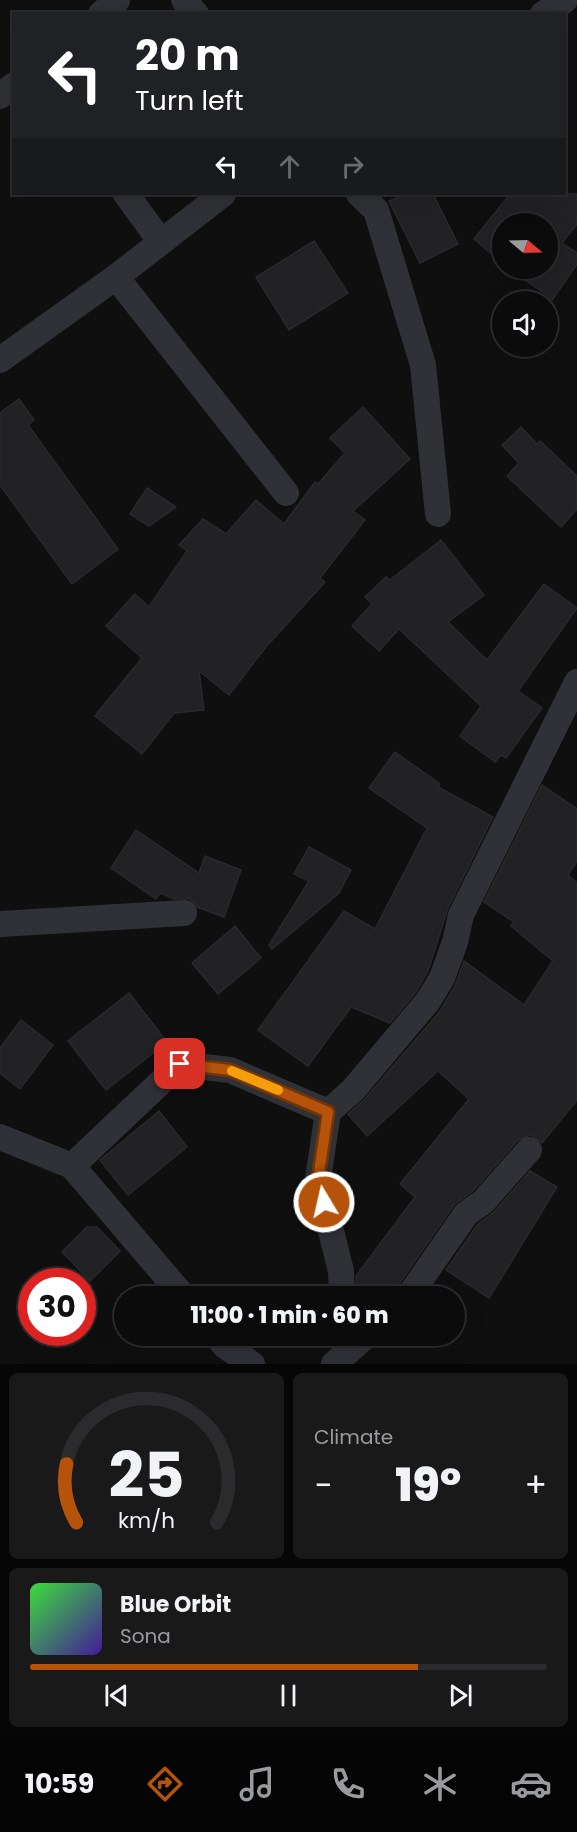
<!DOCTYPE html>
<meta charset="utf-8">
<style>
:root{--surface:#0b0b0c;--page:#19191a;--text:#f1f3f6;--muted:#9a9b9d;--line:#2b2b2d;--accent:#b45309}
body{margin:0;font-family:Poppins,sans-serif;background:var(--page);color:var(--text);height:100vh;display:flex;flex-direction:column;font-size:22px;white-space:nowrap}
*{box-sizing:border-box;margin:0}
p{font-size:20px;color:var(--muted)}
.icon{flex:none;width:33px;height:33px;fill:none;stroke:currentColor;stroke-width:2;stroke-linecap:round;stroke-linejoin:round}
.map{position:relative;height:1364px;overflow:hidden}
.side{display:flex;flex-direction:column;gap:9px;padding:9px;background:#060607;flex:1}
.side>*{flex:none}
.guide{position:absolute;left:12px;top:12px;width:554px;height:183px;border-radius:0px;box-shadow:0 6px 24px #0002,0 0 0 2px var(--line);background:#202124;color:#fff;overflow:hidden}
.needle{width:39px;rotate:109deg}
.controls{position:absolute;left:492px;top:213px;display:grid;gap:12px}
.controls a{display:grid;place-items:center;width:66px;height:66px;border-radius:50%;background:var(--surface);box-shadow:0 6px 24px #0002,0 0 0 2px var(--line);font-size:30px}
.speed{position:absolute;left:18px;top:1268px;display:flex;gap:12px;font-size:30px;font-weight:700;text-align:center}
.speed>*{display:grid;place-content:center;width:78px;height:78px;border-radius:50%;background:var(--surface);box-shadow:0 6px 24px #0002,0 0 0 2px var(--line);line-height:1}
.speed .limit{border:9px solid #d22;background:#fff;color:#111}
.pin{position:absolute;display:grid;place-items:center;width:51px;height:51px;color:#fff;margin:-26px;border-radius:12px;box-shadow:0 3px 9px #0006}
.me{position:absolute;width:66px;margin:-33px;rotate:351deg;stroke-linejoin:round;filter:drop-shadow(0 0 4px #0008)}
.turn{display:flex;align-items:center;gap:21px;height:126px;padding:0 24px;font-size:27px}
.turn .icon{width:78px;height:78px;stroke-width:2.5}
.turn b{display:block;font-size:42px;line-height:51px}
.lanes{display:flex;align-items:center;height:57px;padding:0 24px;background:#0003;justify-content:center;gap:30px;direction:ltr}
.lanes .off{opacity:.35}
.big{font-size:45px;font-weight:800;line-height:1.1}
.side .widget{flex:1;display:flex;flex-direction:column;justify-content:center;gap:9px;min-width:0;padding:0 21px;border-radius:9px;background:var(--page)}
.side .dial{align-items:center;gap:0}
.dial svg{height:156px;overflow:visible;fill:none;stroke:var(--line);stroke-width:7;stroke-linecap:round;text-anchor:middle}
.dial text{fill:var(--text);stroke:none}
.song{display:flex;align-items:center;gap:18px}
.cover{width:72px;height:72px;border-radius:9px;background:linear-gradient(135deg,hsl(120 70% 55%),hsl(260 70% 35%))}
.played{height:6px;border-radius:3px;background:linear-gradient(90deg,var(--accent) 75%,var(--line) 75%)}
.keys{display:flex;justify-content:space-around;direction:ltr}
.heat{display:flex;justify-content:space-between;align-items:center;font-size:33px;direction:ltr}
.side .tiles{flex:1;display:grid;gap:9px;grid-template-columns:1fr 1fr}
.widget:last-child{grid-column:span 2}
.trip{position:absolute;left:114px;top:1286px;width:351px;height:60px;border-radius:30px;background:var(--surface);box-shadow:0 6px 24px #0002,0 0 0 2px var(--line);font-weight:800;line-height:60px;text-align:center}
.tab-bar{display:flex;height:96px;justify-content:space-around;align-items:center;background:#040405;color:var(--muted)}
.tab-bar .icon{width:42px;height:42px}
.tab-bar .selected{color:var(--accent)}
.tab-bar b{font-size:27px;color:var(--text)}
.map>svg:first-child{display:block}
</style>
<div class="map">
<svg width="577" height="1364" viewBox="0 0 577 1364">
<rect width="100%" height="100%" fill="#0f0f10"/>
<g fill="#222224" stroke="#29292d" stroke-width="1.5">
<polygon points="405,194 433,194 458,244 420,263 389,201"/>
<polygon points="510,194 577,194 577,224 562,243 577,253 577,264 548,306 548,296 508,268 548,268 548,224 502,224 502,263 474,239"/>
<polygon points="314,241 348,293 289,330 256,277"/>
<polygon points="19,399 34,420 28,425 118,549 72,584 0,485 0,413"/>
<polygon points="363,407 410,459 353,511 365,520 320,578 325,582 265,648 229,695 199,671 204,710 174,713 142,754 95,716 142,658 106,626 135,594 149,607 187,551 179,545 203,519 226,534 256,500 284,524 315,482 318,484 345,453 330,438"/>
<polygon points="521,427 537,444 540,441 577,476 577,509 561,527 507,476 519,463 502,445"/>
<polygon points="147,488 176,507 149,526 130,514"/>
<polygon points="441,540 484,595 448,622 487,660 544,584 577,608 518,691 542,708 506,758 501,755 495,762 460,736 481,706 399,629 379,651 352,626 372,604 365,597 386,577 390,580"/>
<polygon points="395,752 440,784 438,787 493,817 448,908 428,971 416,992 390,1023 351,1007 308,1066 258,1030 344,911 375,929 427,828 369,788"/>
<polygon points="542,785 577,809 577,861 568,875 577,883 577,1100 542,1143 531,1135 518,1140 473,1191 454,1205 397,1287 394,1296 357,1296 356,1276 415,1197 400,1184 469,1099 438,1071 367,1136 348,1114 364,1100 440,1011 455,986 464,961 524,1005 553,961 511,926 514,922 484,902"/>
<polygon points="136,830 199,873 205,856 241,870 224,917 197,907 190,899 174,899 160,893 156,899 111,868"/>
<polygon points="309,847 351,870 339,893 272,949 269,945 309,881 294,874"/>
<polygon points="235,926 261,958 218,994 192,963"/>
<polygon points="129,993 167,1042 106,1090 68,1041"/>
<polygon points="21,1020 53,1045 20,1089 0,1073 0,1048"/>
<polygon points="159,1111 187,1147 128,1195 100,1160"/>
<polygon points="530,1171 557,1187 489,1298 446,1270 477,1225 494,1212"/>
<polygon points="87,1227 97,1227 120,1251 90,1281 62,1252"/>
</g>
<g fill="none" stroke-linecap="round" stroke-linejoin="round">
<g stroke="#303136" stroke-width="26">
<polyline points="184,0 196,14"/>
<polyline points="101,14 117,0"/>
<polyline points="543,14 565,0"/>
<polyline points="0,96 14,85"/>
<polyline points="126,194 161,242"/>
<polyline points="359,194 376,210 423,365 438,514"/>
<polyline points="116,277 286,493"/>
<polyline points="0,360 116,277 223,194"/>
<polyline points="0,924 184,913"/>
<polyline points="328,1112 318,1179 341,1271 342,1296"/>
<polyline points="0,1137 72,1166 183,1296"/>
<polyline points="72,1166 180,1064 230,1070 328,1112 353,1090 428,1001 442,978 455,942 461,915 577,682"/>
<polyline points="409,1296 466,1214 483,1202 529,1150"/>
<polyline points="216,1335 225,1346 252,1364"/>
<polyline points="334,1364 367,1335"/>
</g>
</g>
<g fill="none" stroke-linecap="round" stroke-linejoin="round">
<g stroke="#753606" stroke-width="15">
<polyline id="route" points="180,1064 230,1070 328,1112 318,1179 324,1202"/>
</g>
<use href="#route" stroke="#b45309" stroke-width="10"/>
<polyline stroke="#f59e0b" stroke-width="10" points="232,1071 278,1090"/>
</g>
</svg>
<div class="controls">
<a><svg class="needle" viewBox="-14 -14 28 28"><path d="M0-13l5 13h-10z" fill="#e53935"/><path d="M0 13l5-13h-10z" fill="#9a9b9d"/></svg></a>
<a><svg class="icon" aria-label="sound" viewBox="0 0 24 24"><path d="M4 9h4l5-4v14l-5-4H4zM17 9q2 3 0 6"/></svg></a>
</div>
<div class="speed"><div class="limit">30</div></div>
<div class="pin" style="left:180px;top:1064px;background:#d93025"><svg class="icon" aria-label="arrive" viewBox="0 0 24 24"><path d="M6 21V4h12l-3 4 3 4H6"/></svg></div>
<svg class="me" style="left:324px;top:1202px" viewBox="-20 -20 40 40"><circle r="17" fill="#b45309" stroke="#fff" stroke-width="3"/><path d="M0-11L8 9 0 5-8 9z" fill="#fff"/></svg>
<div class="trip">11:00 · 1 min · 60 m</div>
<div class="guide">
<div class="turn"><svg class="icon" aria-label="left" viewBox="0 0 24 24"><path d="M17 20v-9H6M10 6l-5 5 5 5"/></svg><div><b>20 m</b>Turn left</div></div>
<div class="lanes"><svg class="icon" aria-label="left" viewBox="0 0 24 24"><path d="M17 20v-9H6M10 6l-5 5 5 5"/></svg><svg class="icon off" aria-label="ahead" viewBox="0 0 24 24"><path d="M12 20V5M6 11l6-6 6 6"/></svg><svg class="icon off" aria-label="right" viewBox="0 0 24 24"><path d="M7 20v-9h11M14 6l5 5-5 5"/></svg></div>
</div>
</div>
<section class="side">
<div class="tiles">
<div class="widget dial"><svg viewBox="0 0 100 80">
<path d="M14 69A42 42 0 1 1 86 69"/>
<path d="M14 69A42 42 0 0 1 9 39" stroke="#b45309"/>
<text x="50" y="56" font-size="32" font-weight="700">25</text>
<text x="50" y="72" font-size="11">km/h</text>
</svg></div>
<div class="widget"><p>Climate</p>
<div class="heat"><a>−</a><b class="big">19°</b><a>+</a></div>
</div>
<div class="widget">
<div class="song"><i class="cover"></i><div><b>Blue Orbit</b><p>Sona</p></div></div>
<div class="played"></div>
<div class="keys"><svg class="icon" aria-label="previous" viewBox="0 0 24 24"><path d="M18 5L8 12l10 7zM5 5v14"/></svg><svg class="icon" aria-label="pause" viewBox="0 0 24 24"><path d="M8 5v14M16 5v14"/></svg><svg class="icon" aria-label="next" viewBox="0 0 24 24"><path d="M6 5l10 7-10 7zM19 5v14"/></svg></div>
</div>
</div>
</section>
<nav class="tab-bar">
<b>10:59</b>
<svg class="icon selected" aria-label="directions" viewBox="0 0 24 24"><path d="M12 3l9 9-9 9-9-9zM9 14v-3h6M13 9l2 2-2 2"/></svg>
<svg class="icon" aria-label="music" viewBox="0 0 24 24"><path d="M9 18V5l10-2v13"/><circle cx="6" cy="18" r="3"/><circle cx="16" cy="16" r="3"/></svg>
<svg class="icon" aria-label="phone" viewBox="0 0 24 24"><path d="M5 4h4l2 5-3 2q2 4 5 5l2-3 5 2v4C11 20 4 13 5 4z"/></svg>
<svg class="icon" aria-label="climate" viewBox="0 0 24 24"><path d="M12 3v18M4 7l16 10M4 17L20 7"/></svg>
<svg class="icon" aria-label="car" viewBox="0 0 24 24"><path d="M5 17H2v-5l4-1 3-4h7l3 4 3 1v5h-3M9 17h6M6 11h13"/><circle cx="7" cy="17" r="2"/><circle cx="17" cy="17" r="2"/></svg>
</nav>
